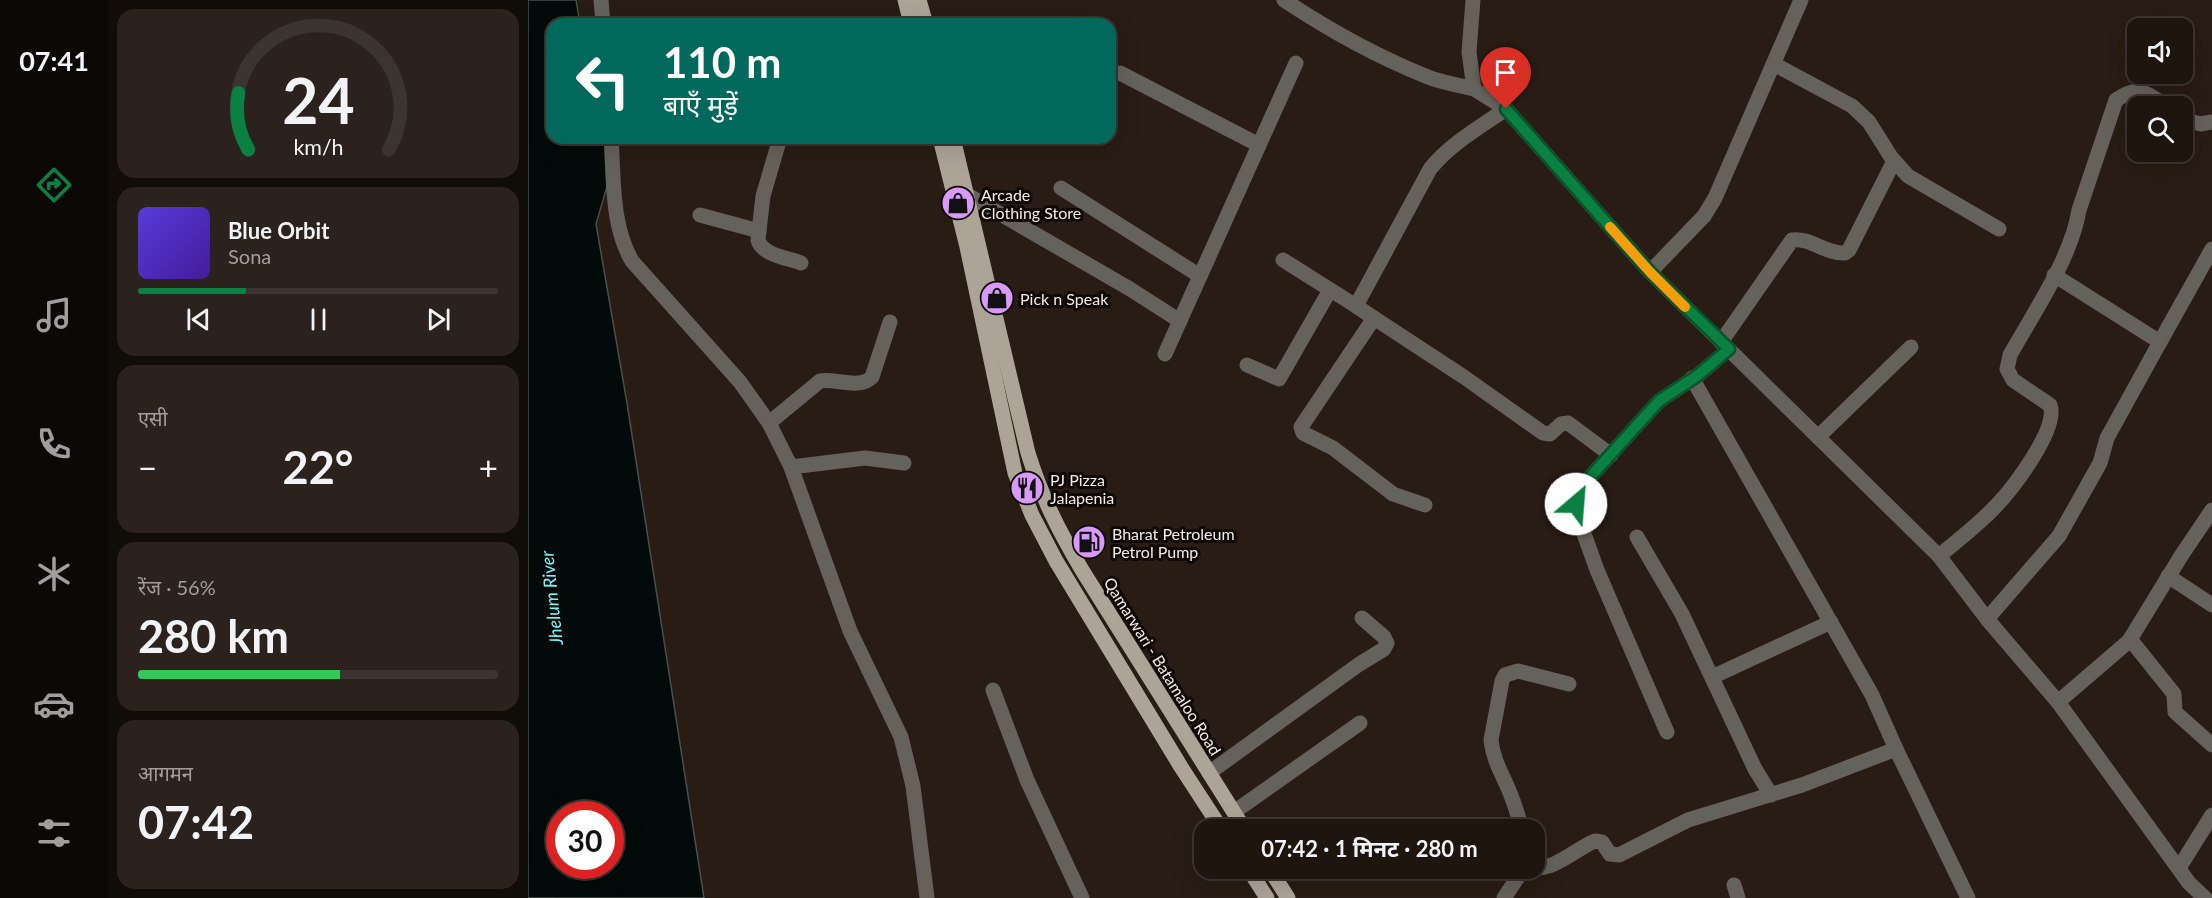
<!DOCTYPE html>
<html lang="hi">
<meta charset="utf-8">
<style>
:root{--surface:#1e150f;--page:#2b221d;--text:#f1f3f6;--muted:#a19f9e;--line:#3c342f;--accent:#0b8043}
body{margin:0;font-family:Lato,"Noto Sans Devanagari",sans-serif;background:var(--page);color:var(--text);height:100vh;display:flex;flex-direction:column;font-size:22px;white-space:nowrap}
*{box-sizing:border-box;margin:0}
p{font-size:20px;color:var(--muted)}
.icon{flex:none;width:33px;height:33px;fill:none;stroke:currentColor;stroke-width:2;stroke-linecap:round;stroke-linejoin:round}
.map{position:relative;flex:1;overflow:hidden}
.panel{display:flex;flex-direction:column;gap:9px;padding:9px;background:#100c08;width:420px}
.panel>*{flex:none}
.guide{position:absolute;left:18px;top:18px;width:570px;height:126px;border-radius:18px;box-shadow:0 6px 24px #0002,0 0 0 2px var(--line);background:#00695c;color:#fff;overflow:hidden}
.controls{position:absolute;left:1599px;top:18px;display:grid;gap:12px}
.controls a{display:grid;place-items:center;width:66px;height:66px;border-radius:12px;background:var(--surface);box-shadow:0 6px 24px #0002,0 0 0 2px var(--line);font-size:30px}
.speed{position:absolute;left:18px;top:801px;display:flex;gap:12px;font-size:30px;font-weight:700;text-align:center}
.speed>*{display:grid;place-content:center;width:78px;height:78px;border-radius:50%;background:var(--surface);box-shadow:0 6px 24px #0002,0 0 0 2px var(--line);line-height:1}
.speed .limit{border:9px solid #d22;background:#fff;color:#111}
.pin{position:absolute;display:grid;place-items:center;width:51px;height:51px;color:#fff;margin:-62px -26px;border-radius:50% 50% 50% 0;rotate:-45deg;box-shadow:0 0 6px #0007}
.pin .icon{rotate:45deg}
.me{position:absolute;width:66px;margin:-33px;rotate:27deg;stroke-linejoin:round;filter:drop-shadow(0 0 4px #0008)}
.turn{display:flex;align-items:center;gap:21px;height:126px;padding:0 18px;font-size:27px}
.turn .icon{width:78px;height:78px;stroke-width:2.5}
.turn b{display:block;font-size:42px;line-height:51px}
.big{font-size:45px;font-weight:700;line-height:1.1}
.panel .card{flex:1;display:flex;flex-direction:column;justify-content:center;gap:9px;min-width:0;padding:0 21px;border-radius:18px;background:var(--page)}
.panel .dial{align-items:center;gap:0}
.dial svg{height:156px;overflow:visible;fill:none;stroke:var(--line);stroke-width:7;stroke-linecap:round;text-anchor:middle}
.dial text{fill:var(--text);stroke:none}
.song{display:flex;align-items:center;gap:18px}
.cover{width:72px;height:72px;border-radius:9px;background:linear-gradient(135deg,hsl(250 70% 55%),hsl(260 70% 35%))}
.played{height:6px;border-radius:3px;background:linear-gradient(90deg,var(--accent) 30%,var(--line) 30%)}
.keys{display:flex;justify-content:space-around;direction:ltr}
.heat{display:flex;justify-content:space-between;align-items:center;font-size:33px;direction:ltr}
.charge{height:9px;border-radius:4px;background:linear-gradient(90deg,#34c759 56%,var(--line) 0)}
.trip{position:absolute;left:666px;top:819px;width:351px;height:60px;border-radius:18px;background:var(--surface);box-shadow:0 6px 24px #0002,0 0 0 2px var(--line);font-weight:700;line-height:60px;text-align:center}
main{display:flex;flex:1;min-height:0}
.tab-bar{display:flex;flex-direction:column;width:108px;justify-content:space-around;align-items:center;background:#0c0806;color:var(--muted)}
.tab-bar .icon{width:42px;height:42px}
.tab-bar .on{color:var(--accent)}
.tab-bar b{font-size:27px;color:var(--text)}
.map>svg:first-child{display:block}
</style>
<main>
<nav class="tab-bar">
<b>07:41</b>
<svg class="icon on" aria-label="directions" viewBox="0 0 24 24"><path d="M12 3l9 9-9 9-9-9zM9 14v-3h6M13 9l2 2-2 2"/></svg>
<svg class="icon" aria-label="music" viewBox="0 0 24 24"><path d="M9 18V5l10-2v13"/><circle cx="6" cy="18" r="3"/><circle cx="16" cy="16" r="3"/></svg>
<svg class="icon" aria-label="phone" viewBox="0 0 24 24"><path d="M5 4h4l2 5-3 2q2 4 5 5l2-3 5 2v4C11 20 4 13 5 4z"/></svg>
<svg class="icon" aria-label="climate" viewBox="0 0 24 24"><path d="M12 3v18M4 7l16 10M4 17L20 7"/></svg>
<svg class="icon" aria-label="car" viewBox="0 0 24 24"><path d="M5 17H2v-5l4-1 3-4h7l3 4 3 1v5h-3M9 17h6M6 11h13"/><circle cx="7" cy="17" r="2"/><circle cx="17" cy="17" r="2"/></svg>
<svg class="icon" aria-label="filters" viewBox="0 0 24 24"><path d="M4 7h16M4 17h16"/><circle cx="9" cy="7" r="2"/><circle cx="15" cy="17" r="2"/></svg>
</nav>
<section class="panel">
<div class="card dial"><svg viewBox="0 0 100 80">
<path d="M14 69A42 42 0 1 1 86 69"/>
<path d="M14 69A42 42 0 0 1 9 40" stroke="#0b8043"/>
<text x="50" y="56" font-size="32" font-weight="700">24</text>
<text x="50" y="72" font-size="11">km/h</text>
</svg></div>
<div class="card">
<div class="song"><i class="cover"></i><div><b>Blue Orbit</b><p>Sona</p></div></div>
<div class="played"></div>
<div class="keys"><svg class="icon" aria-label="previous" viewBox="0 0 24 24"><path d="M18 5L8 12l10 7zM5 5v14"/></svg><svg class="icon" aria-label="pause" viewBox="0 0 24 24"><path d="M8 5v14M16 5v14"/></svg><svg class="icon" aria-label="next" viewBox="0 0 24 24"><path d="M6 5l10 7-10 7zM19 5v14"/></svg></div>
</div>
<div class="card"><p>एसी</p>
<div class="heat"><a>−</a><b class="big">22°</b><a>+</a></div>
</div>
<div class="card"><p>रेंज · 56%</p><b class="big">280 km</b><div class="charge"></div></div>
<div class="card"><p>आगमन</p><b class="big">07:42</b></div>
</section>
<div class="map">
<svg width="1684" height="898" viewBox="0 0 1684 898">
<rect width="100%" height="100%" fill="#281c14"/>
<path fill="#020a0a" stroke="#4a4e4c" stroke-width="1.5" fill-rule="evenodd" d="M0 0H48L52 24H24V138H86L90 149 68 224 99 403 176 898H0ZM32 814H82V866H32Z"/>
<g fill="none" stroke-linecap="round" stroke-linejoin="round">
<g stroke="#65615b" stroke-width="15">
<polyline points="73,0 75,24"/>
<path d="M756 0C801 30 850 57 900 77 915 83 931 85 946 89"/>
<polyline points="945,0 941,52 946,89 978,109 1122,272 1411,556 1459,619 1530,702 1661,883 1677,898"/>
<polyline points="1246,64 1324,106 1341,122 1363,157 1380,176 1471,229"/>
<polyline points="592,73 731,145"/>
<polyline points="1654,118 1672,124 1684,122"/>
<path d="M83 138C86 178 83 225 104 261L212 382 241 423 263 467 322 631 373 737 385 786 399 898"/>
<path d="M252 138 235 196 230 240C234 255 260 258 273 263"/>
<polyline points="533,188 672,276"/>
<polyline points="438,194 602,289 652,321"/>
<polyline points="172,215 231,231"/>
<polyline points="755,260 828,306"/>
<polyline points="1122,272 1176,216 1187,198 1273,0"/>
<polyline points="1526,275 1632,342 1684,249"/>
<polyline points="846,318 936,377 1015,433 1022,434 1033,424 1040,423 1083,455"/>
<path d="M1193 342 1264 240C1282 237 1297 254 1317 253L1321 250 1366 161"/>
<polyline points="637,354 768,63"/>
<polyline points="719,365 751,379 802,290"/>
<polyline points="1164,378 1344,695 1368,749 1440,898"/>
<path d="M241 423 292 381C307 378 332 390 344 377L362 322"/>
<polyline points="1290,437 1383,347"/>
<polyline points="263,467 337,458 376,463"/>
<path d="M897 505 865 494 805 448 775 433 773 427 846 318 828 306 902 169C922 144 952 127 978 109"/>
<polyline points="1109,537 1154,614 1227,769 1243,795"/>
<path d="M1411 556C1430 540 1451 524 1468 506 1484 489 1531 429 1522 405L1485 380 1479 369 1482 355C1506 312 1543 259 1551 210L1588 100C1611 84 1617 92 1638 106"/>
<polyline points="1640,576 1684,605"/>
<polyline points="1459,619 1531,536 1572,463 1579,438 1632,342"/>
<polyline points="1602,639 1646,694 1647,712 1684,745"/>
<polyline points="1184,677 1303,622"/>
<polyline points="465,690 499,780 554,898"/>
<polyline points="1530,702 1601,641 1653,556 1684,510"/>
<polyline points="1139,732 1069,570 1050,517 1049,496 1055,485 1131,401 1169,376 1201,349"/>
<polyline points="681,773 830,665 856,649 859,643 856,637 834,618"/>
<polyline points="706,812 832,723"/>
<path d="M994 830C991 819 988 808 984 798 977 778 965 762 963 740L974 681 977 675 990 671 1041 684"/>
<path d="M1006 867C1024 872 1051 847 1067 841L1074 842 1082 854 1091 855 1160 820 1274 785 1368 749"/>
<polyline points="1651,868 1684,815"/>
<polyline points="1206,885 1210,898"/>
<polyline points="976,898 996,868"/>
</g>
<g stroke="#ada498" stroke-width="15">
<polyline points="377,0 383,24"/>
<polyline points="391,0 398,24"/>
<polyline points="412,138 439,247 487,473 504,515 528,561 653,767 694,830"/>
<path d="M425 138 500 453C514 498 530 529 554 570L717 830"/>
<polyline points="720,868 739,898"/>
<polyline points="741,868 760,898"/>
</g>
</g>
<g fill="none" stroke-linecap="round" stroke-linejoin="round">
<g stroke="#07532c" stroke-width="15">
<polyline id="route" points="978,109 1122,272 1201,349 1169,376 1131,401 1055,485 1049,496 1048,504"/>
</g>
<use href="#route" stroke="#0b8043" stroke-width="10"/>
<polyline stroke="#f59e0b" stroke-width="10" points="1082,227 1122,272 1157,307"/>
</g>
<defs>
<g id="shop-disc" transform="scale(1.725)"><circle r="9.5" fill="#d89af8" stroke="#0d0805"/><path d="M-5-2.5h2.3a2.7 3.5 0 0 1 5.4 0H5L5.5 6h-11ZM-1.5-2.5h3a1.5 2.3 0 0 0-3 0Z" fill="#111"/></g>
<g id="restaurant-disc" transform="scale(1.725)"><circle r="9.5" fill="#d89af8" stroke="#0d0805"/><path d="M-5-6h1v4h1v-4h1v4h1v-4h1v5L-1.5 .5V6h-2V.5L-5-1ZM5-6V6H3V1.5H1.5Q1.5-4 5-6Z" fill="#111"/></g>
<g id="fuel-disc" transform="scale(1.725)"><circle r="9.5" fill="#d89af8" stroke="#0d0805"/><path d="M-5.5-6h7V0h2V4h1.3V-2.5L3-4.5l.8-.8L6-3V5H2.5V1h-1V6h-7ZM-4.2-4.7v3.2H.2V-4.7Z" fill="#111"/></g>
</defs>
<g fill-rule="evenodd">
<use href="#shop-disc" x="430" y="203"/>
<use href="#shop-disc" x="469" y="298"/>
<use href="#restaurant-disc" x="499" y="488"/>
<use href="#fuel-disc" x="561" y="542"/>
</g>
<g text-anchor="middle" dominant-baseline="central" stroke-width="6" stroke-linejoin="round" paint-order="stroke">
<g font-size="16" fill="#f3ebe5" stroke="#0d0805" text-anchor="start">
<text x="453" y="194">Arcade<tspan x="453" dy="18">Clothing Store</tspan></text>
<text x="492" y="298">Pick n Speak</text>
<text x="522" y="479">PJ Pizza<tspan x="522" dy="18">Jalapenia</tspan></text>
<text x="584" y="533">Bharat Petroleum<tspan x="584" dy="18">Petrol Pump</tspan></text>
</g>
<g font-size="16" fill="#f3ebe5" stroke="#0d0805">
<text transform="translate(635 666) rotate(58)">Qamarwari - Batamaloo Road</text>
</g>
<g font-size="18" font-style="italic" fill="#73f5fe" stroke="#0d0805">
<text transform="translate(23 598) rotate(-96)">Jhelum River</text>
</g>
</g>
</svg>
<div class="controls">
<a><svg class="icon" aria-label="sound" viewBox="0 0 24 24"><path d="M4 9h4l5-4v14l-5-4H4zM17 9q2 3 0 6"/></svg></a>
<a><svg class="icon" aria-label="search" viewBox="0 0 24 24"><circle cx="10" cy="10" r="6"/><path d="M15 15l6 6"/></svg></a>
</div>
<div class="speed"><div class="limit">30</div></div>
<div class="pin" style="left:978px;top:109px;background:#d93025"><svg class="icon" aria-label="arrive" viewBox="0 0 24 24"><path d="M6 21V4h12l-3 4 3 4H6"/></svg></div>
<svg class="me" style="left:1048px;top:504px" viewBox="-20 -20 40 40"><circle r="19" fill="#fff"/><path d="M0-13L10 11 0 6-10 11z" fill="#0b8043"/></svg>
<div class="trip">07:42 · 1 मिनट · 280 m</div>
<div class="guide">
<div class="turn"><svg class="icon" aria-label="left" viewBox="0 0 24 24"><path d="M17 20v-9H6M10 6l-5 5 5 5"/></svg><div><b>110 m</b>बाएँ मुड़ें</div></div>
</div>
</div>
</main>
